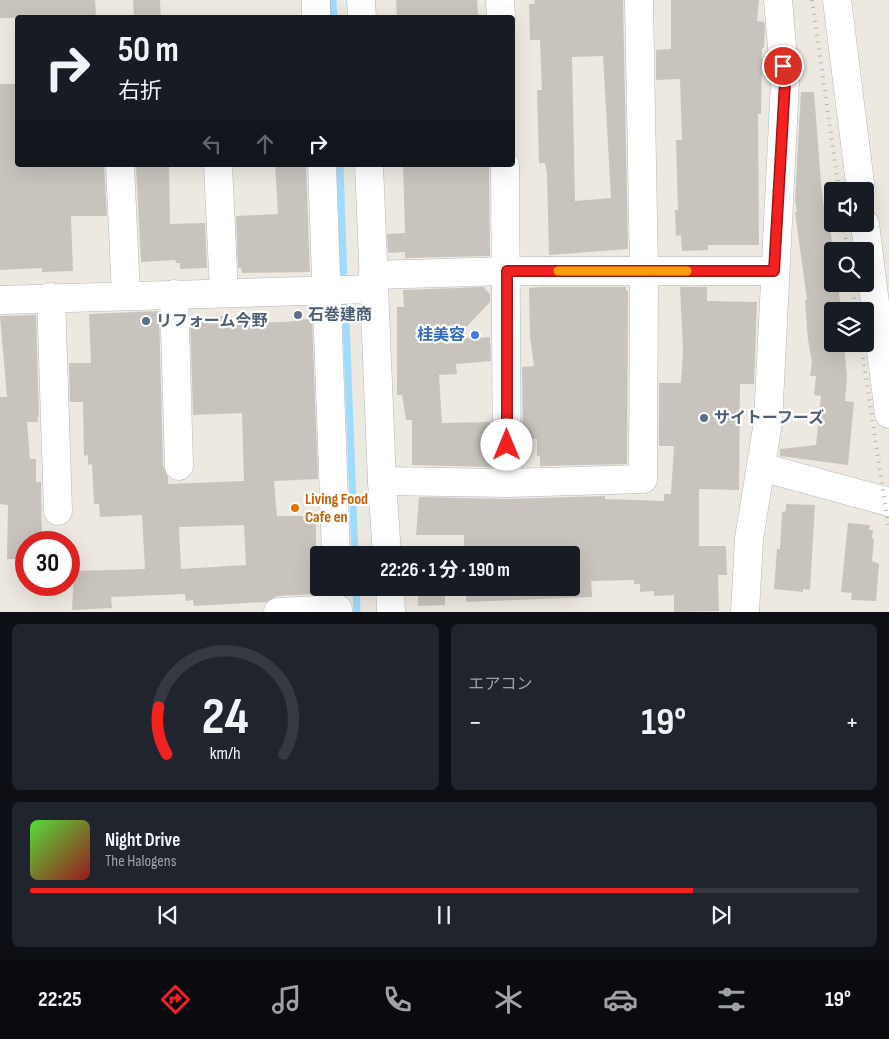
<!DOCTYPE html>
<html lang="ja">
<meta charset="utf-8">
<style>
:root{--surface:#171b24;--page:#20242c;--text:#f1f3f6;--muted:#9ea1a6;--line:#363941;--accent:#f32220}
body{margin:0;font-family:"Sofia Sans Condensed","Noto Sans JP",sans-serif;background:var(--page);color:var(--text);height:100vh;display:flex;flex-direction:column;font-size:19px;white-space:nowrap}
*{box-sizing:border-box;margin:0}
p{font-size:16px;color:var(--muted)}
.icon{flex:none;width:28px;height:28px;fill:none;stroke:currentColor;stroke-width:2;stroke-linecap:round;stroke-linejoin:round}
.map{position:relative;height:612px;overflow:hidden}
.side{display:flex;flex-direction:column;gap:12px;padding:12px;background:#0d0f14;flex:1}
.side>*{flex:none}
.hud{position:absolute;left:15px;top:15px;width:500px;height:152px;border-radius:5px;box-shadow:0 5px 20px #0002;background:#171b24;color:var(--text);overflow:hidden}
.fabs{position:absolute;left:824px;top:182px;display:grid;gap:10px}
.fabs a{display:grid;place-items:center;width:50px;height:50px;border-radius:5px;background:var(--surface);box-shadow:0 5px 20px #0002;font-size:25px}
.speed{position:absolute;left:15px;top:531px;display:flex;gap:10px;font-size:25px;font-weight:700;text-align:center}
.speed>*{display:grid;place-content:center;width:65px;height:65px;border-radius:50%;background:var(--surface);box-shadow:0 5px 20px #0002;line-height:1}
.speed .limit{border:8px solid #d22;background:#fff;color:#111}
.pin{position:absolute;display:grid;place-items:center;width:42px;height:42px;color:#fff;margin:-21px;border:2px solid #fff;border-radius:50%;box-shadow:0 1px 5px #0007}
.me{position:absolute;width:55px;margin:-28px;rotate:0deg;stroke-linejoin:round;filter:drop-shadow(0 0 4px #0008)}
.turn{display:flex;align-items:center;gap:18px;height:105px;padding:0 20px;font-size:22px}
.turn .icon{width:65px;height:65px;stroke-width:2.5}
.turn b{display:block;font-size:35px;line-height:42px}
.lanes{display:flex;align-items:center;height:48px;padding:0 20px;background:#0003;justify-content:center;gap:25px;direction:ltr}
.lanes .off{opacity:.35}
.big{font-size:38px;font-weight:700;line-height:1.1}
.side .tile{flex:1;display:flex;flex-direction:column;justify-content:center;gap:8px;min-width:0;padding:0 18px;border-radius:8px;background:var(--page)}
.side .dial{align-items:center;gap:0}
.dial svg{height:130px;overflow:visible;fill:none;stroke:var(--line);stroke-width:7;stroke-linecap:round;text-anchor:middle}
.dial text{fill:var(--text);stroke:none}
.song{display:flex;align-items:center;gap:15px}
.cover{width:60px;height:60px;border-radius:8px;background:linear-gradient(135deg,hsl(110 70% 55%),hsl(0 70% 35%))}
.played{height:5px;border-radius:2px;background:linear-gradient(90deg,var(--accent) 80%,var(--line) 80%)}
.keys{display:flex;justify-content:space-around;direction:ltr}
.heat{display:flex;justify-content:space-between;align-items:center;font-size:28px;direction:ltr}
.side .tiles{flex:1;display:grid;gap:12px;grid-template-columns:1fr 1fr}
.tile:last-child{grid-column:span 2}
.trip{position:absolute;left:310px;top:546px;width:270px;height:50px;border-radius:5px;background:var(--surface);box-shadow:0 5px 20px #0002;font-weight:700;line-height:50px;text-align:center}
.dock{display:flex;height:80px;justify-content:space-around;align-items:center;background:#090b0e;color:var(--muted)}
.dock .icon{width:35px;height:35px}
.dock .current{color:var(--accent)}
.dock b{font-size:22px;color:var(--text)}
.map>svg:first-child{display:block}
</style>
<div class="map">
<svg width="889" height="612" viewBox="0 0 889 612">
<rect width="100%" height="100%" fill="#ede9e0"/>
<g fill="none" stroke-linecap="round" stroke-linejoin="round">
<g stroke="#9edcff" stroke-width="7">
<polyline points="333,0 334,18"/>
<polyline points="340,165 344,285"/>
<polyline points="345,295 355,555"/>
<polyline points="356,588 357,612"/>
</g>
</g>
<g fill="#c8c4bd" fill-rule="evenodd">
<polygon points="0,0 95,0 96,16 0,18"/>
<polygon points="133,0 160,0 161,18 134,18"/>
<polygon points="396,0 477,0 478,18 397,18"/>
<path d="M534 0H623L628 249 549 255 547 174 545 163H539L537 90H542L540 40H530L529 4H535ZM603 56 611 198 575 201 572 57Z"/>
<polygon points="671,0 759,0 757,21 764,22 765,27 764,48 762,48 761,114 758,114 759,245 708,245 708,250 682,251 681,235 676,236 675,210 678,210 676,140 682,140 680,79 656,80 656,50 671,49"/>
<polygon points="0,84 15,84 18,165 104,165 107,216 71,216 73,271 42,272 42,268 0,270"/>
<polygon points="801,92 814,92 821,183 824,208 828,208 833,251 832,284 838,284 841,311 832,311 832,344 844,344 847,377 845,401 854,402 848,465 780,456 780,449 816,445 821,396 814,395 816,376 810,376 812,362 808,340 805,300 807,300 795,212 797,212 795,199"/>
<polygon points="136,165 169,165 170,224 205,223 207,268 180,269 180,263 176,263 175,260 141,262"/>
<polygon points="275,165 306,165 310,272 242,273 241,268 238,268 236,216 278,214"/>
<polygon points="403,165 489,165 490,256 405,258 405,252 388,253 387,234 405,233"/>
<polygon points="483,287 490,294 490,302 455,339 490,337 491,361 456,364 457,374 439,375 442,423 490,422 491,467 412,465 412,420 406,420 402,395 397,395 397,307 404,307 403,290"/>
<polygon points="541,287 626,287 626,291 628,291 627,464 540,466 540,456 537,456 537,439 523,438 522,367 534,366 530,337 529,288"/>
<polygon points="680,287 707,287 707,301 757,302 754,384 740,384 739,490 699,489 699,546 726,546 727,575 718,575 719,611 674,612 674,595 654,596 654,591 640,592 640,584 634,584 634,580 591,581 592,597 466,602 466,588 571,588 571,555 464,555 464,535 416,535 419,497 507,499 605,496 605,499 664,501 664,494 671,494 674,446 659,446 659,383 681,383 683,350"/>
<path d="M159 311 163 466 168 477V484L244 481 242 413 193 415 190 317 223 316V323L287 322 312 318 318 479 274 481 277 516H316V594L277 596 267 602 194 606 193 600 186 601 185 594 111 597 112 608 72 610 74 571 145 569 142 515 100 517 99 504H94L92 464 88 465V455L84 456 83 402H70L69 363H91L89 314ZM244 525 246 565 181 569 179 527Z"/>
<polygon points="36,315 39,417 37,417 38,422 27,422 30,459 36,459 36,482 41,482 42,542 26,542 26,559 7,559 8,505 0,504 0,397 7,397 0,316"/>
<polygon points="786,504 815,505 810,590 803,589 803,592 774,589 777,549 780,549 782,512 786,511"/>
<polygon points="848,523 870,525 869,530 873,530 872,538 874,539 872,561 879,564 876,601 851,600 852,593 841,592"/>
<polygon points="418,588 445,588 445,605 418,606"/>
</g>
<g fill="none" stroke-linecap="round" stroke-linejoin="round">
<g stroke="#b3b7bc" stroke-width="29">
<g id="minor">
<polyline points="316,0 316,18"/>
<polyline points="361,0 362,18"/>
<polyline points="500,0 501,18"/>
<polyline points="837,0 861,191"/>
<polyline points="120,165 126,295"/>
<polyline points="218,165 224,292"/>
<polyline points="322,165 336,555"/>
<polyline points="369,165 382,481 387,555"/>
<polyline points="505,165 507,483"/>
<polyline points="865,224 889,414"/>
<polyline points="373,275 507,271 774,271"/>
<polyline points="174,294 179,466"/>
<polyline points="51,297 58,511"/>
<polyline points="0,300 373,289"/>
<polyline points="761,467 889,502"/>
<polyline points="382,481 507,483 643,479 644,271 639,0"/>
<polyline points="390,588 391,612"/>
<polyline points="278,612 338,609"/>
<polyline points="745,612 749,539 768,422 785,82 778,0"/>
</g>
</g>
<use href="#minor" stroke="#fff" stroke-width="28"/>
<g stroke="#b2b3b3" stroke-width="4" stroke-dasharray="1 6" stroke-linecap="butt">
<polyline points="812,0 839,191"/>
<polyline points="844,224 847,251"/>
<polyline points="852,284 856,311"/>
<polyline points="861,344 889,531"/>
</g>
</g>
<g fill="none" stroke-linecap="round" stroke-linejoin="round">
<g stroke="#9e1615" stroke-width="12">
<polyline id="route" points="507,445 507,271 774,271 785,82 783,66"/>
</g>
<use href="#route" stroke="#f32220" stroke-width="9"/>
<polyline stroke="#f59e0b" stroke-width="9" points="558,271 687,271"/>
</g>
<g fill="#5c6f8a" stroke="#fff" stroke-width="2">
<circle cx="298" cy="315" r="5"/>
<circle cx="146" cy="321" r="5"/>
<circle cx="704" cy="418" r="5"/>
</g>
<circle fill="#3f7fe0" stroke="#fff" stroke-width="2" cx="475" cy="335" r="5"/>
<circle fill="#e8710a" stroke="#fff" stroke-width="2" cx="295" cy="508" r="5"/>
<g text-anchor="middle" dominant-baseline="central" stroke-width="4.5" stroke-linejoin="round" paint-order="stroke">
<g font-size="16" font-weight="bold" fill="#4e5e75" stroke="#fff" text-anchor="start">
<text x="308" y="315">石巻建商</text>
<text x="156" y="321">リフォーム今野</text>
<text x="714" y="418">サイトーフーズ</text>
</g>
<g font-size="16" font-weight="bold" fill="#366cbe" stroke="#fff" text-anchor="end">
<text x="465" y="335">桂美容</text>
</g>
<g font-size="16" font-weight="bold" fill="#c56008" stroke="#fff" text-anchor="start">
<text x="305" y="499">Living Food<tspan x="305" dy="18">Cafe en</tspan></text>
</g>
</g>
</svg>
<div class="fabs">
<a><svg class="icon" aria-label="sound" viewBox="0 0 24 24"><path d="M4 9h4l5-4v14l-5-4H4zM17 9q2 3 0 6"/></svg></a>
<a><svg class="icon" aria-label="search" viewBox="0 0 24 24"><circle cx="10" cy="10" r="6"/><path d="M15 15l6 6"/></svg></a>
<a><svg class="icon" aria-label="layers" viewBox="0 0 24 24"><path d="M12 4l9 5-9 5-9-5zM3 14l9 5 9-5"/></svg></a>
</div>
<div class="speed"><div class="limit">30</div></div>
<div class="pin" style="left:783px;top:66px;background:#d93025"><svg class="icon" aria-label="arrive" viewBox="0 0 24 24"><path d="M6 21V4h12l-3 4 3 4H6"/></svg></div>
<svg class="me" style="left:507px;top:445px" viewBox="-20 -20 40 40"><circle r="19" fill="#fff"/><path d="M0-13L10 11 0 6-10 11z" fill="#f32220"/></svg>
<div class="trip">22:26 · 1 分 · 190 m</div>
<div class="hud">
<div class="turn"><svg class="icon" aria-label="right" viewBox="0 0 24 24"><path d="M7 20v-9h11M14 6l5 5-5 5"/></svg><div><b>50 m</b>右折</div></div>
<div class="lanes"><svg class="icon off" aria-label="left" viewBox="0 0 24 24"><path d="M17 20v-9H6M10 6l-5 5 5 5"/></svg><svg class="icon off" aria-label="ahead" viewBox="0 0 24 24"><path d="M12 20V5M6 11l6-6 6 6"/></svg><svg class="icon" aria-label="right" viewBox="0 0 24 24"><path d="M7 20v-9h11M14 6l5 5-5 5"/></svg></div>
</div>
</div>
<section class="side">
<div class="tiles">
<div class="tile dial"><svg viewBox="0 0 100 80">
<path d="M14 69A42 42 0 1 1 86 69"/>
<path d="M14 69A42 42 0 0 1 9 40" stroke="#f32220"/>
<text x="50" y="56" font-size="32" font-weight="700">24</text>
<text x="50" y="72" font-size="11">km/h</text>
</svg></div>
<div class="tile"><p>エアコン</p>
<div class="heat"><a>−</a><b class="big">19°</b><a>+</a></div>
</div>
<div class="tile">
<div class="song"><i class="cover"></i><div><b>Night Drive</b><p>The Halogens</p></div></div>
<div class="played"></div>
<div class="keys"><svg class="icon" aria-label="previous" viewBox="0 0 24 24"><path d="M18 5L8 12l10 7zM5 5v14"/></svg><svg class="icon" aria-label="pause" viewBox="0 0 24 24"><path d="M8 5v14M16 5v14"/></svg><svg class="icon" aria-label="next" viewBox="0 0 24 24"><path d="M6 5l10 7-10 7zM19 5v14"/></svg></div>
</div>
</div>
</section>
<nav class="dock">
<b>22:25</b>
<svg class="icon current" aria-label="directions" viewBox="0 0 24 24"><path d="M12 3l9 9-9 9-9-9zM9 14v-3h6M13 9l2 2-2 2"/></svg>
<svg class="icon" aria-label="music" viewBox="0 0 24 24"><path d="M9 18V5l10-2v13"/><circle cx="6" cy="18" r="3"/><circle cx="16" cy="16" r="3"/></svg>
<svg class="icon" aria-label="phone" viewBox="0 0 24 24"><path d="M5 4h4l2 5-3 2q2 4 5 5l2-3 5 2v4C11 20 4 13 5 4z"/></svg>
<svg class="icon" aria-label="climate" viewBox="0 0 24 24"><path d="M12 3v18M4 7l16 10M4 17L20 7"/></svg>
<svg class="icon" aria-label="car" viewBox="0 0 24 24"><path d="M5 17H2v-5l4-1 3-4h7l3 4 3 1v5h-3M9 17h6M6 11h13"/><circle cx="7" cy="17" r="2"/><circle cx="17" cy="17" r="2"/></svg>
<svg class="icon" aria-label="filters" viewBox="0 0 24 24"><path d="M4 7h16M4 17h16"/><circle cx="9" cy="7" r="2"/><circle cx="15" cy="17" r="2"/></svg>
<b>19°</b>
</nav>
